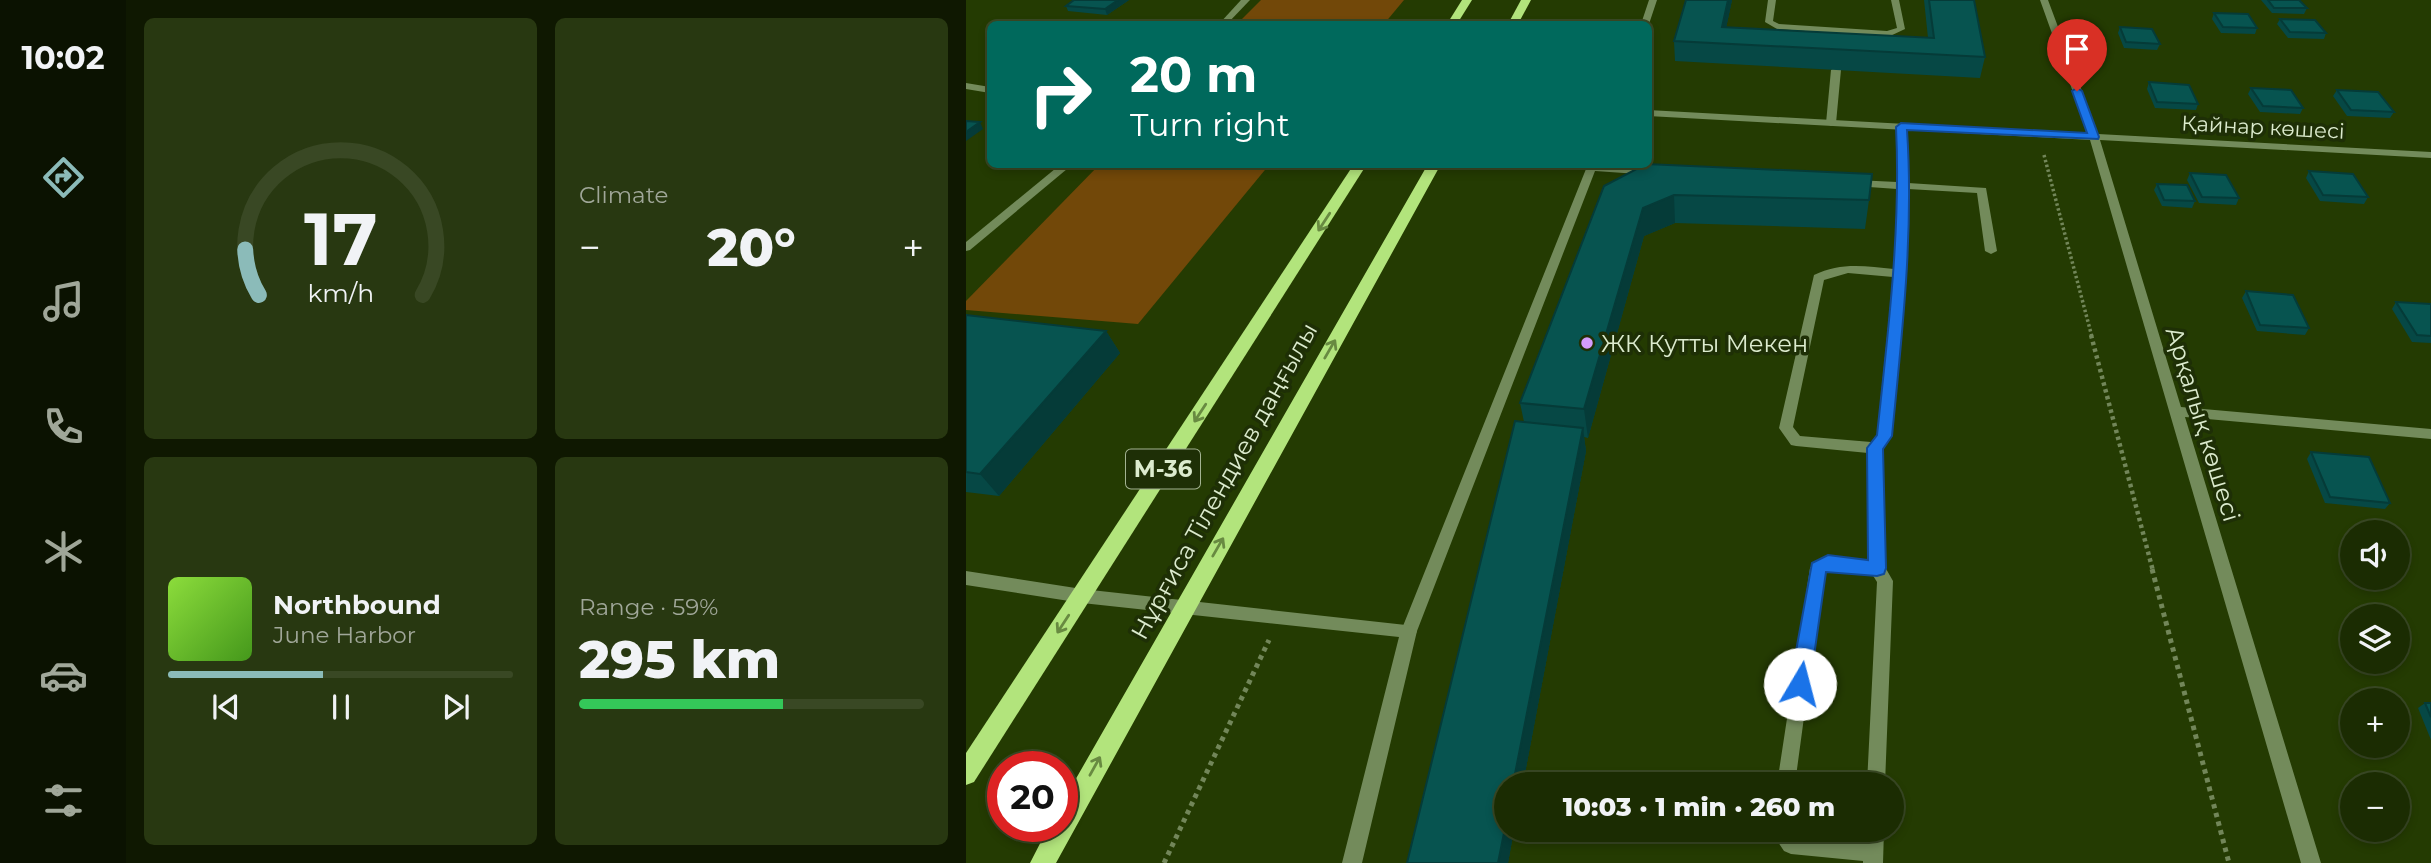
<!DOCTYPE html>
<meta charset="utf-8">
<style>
:root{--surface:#1b2c02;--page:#283811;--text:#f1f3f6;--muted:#a0a799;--line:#394824;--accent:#8bbbb9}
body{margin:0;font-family:Montserrat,sans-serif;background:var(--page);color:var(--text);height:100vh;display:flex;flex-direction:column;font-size:26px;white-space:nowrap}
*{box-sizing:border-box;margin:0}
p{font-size:23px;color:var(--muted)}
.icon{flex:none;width:38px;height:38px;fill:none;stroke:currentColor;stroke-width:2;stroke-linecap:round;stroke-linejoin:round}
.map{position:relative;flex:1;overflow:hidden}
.details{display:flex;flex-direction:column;gap:18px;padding:18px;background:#0f1801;width:840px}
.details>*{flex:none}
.banner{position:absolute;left:21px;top:21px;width:665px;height:147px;border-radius:10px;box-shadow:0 4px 10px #0003,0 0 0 2px var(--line);background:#00695c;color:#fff;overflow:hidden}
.buttons{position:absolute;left:1374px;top:520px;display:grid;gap:14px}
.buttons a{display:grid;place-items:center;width:70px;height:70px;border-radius:50%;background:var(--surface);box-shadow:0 4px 10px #0003,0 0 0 2px var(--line);font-size:35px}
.speed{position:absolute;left:21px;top:751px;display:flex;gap:14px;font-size:35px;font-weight:700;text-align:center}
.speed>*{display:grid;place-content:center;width:91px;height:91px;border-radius:50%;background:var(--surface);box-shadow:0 4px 10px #0003,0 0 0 2px var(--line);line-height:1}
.speed .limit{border:10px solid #d22;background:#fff;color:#111}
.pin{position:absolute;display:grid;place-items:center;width:60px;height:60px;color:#fff;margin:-72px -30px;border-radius:50% 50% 50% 0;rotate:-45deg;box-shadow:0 0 7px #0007}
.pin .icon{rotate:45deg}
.me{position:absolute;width:77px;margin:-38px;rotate:8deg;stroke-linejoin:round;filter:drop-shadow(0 0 5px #0008)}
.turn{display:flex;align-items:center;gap:24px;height:147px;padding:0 28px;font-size:32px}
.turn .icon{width:91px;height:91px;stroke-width:2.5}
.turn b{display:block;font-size:49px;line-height:60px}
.big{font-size:52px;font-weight:800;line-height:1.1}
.details .tile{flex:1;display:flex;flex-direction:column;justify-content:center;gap:10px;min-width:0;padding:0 24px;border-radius:10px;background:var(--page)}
.details .dial{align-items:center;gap:0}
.dial svg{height:182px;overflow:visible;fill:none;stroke:var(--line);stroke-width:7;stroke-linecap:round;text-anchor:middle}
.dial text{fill:var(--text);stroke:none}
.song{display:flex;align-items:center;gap:21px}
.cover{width:84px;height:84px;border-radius:10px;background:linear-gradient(135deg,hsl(90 70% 55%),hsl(100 70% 35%))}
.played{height:7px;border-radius:4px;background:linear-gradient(90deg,var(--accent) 45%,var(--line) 45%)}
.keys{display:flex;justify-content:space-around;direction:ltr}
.heat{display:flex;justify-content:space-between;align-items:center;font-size:38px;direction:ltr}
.charge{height:10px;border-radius:5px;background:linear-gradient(90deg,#34c759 59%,var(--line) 0)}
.details .tiles{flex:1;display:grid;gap:18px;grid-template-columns:repeat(2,1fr)}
.trip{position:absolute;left:528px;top:772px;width:410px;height:70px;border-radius:35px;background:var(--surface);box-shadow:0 4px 10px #0003,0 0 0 2px var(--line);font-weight:800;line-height:70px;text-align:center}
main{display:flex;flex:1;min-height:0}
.tabs{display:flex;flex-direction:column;width:126px;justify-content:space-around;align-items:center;background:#0b1201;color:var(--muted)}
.tabs .icon{width:49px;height:49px}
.tabs .active{color:var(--accent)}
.tabs b{font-size:32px;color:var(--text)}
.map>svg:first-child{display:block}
</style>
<main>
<nav class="tabs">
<b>10:02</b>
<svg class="icon active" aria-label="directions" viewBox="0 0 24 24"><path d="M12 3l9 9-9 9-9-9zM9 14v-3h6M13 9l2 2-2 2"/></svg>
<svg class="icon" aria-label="music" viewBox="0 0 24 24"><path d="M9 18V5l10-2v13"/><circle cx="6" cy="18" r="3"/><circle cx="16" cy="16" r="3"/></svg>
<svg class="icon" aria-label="phone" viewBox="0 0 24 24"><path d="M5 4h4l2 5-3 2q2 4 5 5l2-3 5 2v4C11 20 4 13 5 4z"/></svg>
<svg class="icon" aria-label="climate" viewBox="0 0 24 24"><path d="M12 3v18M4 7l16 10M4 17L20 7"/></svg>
<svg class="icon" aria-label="car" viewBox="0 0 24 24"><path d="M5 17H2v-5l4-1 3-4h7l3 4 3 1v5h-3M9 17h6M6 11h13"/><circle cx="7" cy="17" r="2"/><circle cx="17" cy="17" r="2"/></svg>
<svg class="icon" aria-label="filters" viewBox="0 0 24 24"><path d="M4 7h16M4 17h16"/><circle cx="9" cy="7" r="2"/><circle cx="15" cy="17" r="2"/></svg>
</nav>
<section class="details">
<div class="tiles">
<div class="tile dial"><svg viewBox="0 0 100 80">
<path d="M14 69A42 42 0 1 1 86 69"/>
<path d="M14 69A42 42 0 0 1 8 49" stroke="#8bbbb9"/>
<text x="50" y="56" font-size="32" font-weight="700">17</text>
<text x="50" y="72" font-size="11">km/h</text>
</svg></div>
<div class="tile"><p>Climate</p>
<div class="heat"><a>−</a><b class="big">20°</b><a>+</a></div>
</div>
<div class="tile">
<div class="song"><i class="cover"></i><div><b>Northbound</b><p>June Harbor</p></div></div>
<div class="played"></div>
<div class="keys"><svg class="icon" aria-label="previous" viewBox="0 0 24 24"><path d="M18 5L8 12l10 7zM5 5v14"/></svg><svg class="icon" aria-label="pause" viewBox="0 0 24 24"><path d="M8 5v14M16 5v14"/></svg><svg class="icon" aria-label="next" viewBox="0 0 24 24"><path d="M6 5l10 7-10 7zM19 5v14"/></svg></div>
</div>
<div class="tile"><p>Range · 59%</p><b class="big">295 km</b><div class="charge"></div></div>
</div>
</section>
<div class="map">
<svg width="1465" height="863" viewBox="0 0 1465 863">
<rect width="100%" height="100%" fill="#243b02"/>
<g fill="#724809">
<polygon points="295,0 438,0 418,24 271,24"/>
<polygon points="134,164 303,165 172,324 0,310 0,301"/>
</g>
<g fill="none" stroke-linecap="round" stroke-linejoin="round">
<polyline stroke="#728659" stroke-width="3.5" stroke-dasharray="2.5 2.5" stroke-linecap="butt" points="1078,155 1126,337"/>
<polyline stroke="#728659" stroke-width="4.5" stroke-dasharray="3.5 3.5" stroke-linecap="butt" points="1125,335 1187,571"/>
<g stroke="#728659" stroke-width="5" stroke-dasharray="4.5 4.5" stroke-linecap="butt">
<polyline points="1186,569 1263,863"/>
<polyline points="198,863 303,640"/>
</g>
<g fill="#738b5b" fill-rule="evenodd">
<polygon points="683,0 691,0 683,24 675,24"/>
<polygon points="802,0 810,0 807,21 813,24 921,31 931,28 925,0 933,0 939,29 922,37 811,29 799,22"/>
<polygon points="870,67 875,70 870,123 865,126 860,123 865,70"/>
<path d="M935 124 940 127 942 183 1020 188 1031 251 1025 254 1019 251 1011 193 942 189 941 274 929 397 925 436 916 449 919 567 927 581 919 784H901L911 582 906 574 863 570 859 572 856 584 829 784H811L844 568C855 549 885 559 903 561L902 453 830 446 825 445 813 428 848 275C874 262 899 266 928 269L931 189 889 186 884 183 889 180 931 182 930 127ZM882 273 927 277 911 435 905 442 834 436 827 427 858 280Z"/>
<polygon points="622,164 687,169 692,172 687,175 629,171 451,631 449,636 443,638 437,636 435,631"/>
<polygon points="804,830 826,830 830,835 898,841 898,830 918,830 917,863 897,863 897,861 825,854 818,851"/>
</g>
<g fill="#738b5b" fill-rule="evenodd">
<polygon points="275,0 284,0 261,24 253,24"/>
<polygon points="1074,0 1082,0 1132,134 1465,152 1465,158 1134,140 1215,407 1465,429 1465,439 1219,417 1355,863 1335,863 1124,140 682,116 682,110 1122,134"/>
<polygon points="0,83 24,87 24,93 0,89"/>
<polygon points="95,164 107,164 4,250 0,251 0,242"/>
<polygon points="0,571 116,589 449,626 451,631 396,863 376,863 433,637 116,603 0,585"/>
</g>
<g fill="#b2e47c" fill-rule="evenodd">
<polygon points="496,0 506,0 491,24 481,24"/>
<polygon points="555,0 565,0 552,24 542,24"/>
<polygon points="388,164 401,164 8,782 0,785 0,753"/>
<polygon points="462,164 475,164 90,863 64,863 83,826 96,826 96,803"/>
</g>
</g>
<g fill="#064845">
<polygon points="163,0 141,15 102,11 100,6"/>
<polygon points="720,0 766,0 760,28 962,38 958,0 1008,0 1019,57 1014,78 709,61 708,41"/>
<polygon points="1295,0 1333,0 1341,8 1338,14 1306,13"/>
<polygon points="1248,13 1291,28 1289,34 1255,33 1246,19"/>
<polygon points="1314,19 1360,33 1358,39 1322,38 1311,24"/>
<polygon points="1154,27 1194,44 1191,50 1158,48 1152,33"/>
<polygon points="1183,82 1232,104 1230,110 1189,108 1181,89"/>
<polygon points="1285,88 1337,108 1334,114 1294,112 1282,94"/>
<polygon points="1371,90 1428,112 1424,118 1381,116 1367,96"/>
<polygon points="1343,171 1402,197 1398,204 1354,201 1340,178"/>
<polygon points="1224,173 1273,198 1270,205 1233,203 1221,180"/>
<polygon points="1191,184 1229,201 1226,208 1196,206 1188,190"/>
<polygon points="638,186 903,200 899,229 709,223 678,236 622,438 618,437 620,451 557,784 541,784 548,830 542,863 441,863 558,422 554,403"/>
<polygon points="1280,291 1343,328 1339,335 1291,331 1276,298"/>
<polygon points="1430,302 1465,304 1465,343 1446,342 1426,309"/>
<polygon points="0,315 140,331 154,353 33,496 0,492"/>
<polygon points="1345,452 1424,503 1419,509 1359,503 1341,459"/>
<polygon points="1459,703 1465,703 1465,740 1452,708"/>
</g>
<g fill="#053b38">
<polygon points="152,0 163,0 141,15 139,9"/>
<polygon points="762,0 766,0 757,43 756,27"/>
<polygon points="14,122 17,129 0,141 0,132"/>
<polygon points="708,195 709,223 678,236 622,438 618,409 677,208"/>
<polygon points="140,331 154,353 33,496 14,474"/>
<polygon points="617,428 620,451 557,784 547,784"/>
<polygon points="541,818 541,830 548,830 542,863 532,863"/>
</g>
<g fill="#075450" stroke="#053b38" stroke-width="2">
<polygon points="108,0 152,0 139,9 100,6"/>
<polygon points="720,0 762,0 756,27 968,38 963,0 1008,0 1019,57 708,41"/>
<polygon points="1302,0 1333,0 1341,8 1308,8"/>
<polygon points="1248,13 1282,14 1291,28 1257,27"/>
<polygon points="1314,19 1349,20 1360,33 1324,32"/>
<polygon points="1154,27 1186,29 1194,44 1160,42"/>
<polygon points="1183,82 1223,85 1232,104 1191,102"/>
<polygon points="1285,88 1325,90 1337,108 1297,106"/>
<polygon points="1371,90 1412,92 1428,112 1385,110"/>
<polygon points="0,121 14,122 0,132"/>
<polygon points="680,164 906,174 903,200 708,195 677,208 618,409 554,403 638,186"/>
<polygon points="1343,171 1387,174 1402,197 1357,195"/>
<polygon points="1224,173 1260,175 1273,198 1236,197"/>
<polygon points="1191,184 1221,185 1229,201 1198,200"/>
<polygon points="1280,291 1327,295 1343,328 1294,325"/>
<polygon points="1430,302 1465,304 1465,336 1451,335"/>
<polygon points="0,315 140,331 14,474 0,472"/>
<polygon points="549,421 617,428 547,784 541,784 541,818 532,863 441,863"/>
<polygon points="1345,452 1403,457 1424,503 1364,497"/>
<polygon points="1459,703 1465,703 1465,717"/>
</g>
<defs><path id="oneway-shaft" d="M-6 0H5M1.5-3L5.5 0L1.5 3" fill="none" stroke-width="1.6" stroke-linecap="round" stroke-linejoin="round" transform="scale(1.75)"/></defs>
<g stroke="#688a41">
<use href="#oneway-shaft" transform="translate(358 222) rotate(123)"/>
<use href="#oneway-shaft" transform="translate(364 349) rotate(-60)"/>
<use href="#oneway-shaft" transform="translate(234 413) rotate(123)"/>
<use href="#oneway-shaft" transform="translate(252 547) rotate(-60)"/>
<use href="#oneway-shaft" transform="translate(97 624) rotate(123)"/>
<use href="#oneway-shaft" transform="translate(129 766) rotate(-61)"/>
</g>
<path fill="#1a73e8" stroke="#114b97" stroke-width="2" d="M1111 88 1116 91 1133 137 1132 139 941 130C948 233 936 334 926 436L917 449 920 568 918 574 911 576 860 572 844 684 841 690 834 693 827 690 824 684 846 563 862 555 902 560 901 448 911 435C922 332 935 230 930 127L935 123 1121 133 1106 91Z"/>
<circle fill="#d49cfc" stroke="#1e2f06" stroke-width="2.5" cx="621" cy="343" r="7"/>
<g text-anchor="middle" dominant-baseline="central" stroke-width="7" stroke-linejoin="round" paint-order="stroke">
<g font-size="21" fill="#dcebce" stroke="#1e2f06">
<text transform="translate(1297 127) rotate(3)">Қайнар көшесі</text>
</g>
<rect fill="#1e2f06" stroke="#a3b392" stroke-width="2" x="160" y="449.5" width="74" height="39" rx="5"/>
<g font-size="23" font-weight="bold" fill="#dcebce">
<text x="197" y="469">M-36</text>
</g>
<g font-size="24" fill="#dcebce" stroke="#1e2f06" text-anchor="start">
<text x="635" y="343">ЖК Кутты Мекен</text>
</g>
<g font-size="24" fill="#dcebce" stroke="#1e2f06">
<text transform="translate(1237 424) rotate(73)">Арқалық көшесі</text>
<text transform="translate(258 481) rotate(-61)">Нұрғиса Тілендиев даңғылы</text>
</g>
</g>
</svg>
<div class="buttons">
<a><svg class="icon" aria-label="sound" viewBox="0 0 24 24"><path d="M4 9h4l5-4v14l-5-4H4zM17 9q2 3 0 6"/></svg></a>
<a><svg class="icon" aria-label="layers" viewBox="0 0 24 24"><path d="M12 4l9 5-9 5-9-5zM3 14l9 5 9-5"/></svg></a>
<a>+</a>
<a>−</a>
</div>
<div class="speed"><div class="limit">20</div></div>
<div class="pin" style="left:1111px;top:91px;background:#d93025"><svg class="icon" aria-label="arrive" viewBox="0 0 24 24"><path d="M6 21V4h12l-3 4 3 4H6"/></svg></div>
<svg class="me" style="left:834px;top:684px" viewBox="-20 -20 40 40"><circle r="19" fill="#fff"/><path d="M0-13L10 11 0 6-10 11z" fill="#1a73e8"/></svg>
<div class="trip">10:03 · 1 min · 260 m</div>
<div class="banner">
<div class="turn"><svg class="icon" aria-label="right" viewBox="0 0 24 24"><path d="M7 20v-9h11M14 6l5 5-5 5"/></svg><div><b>20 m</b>Turn right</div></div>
</div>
</div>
</main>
